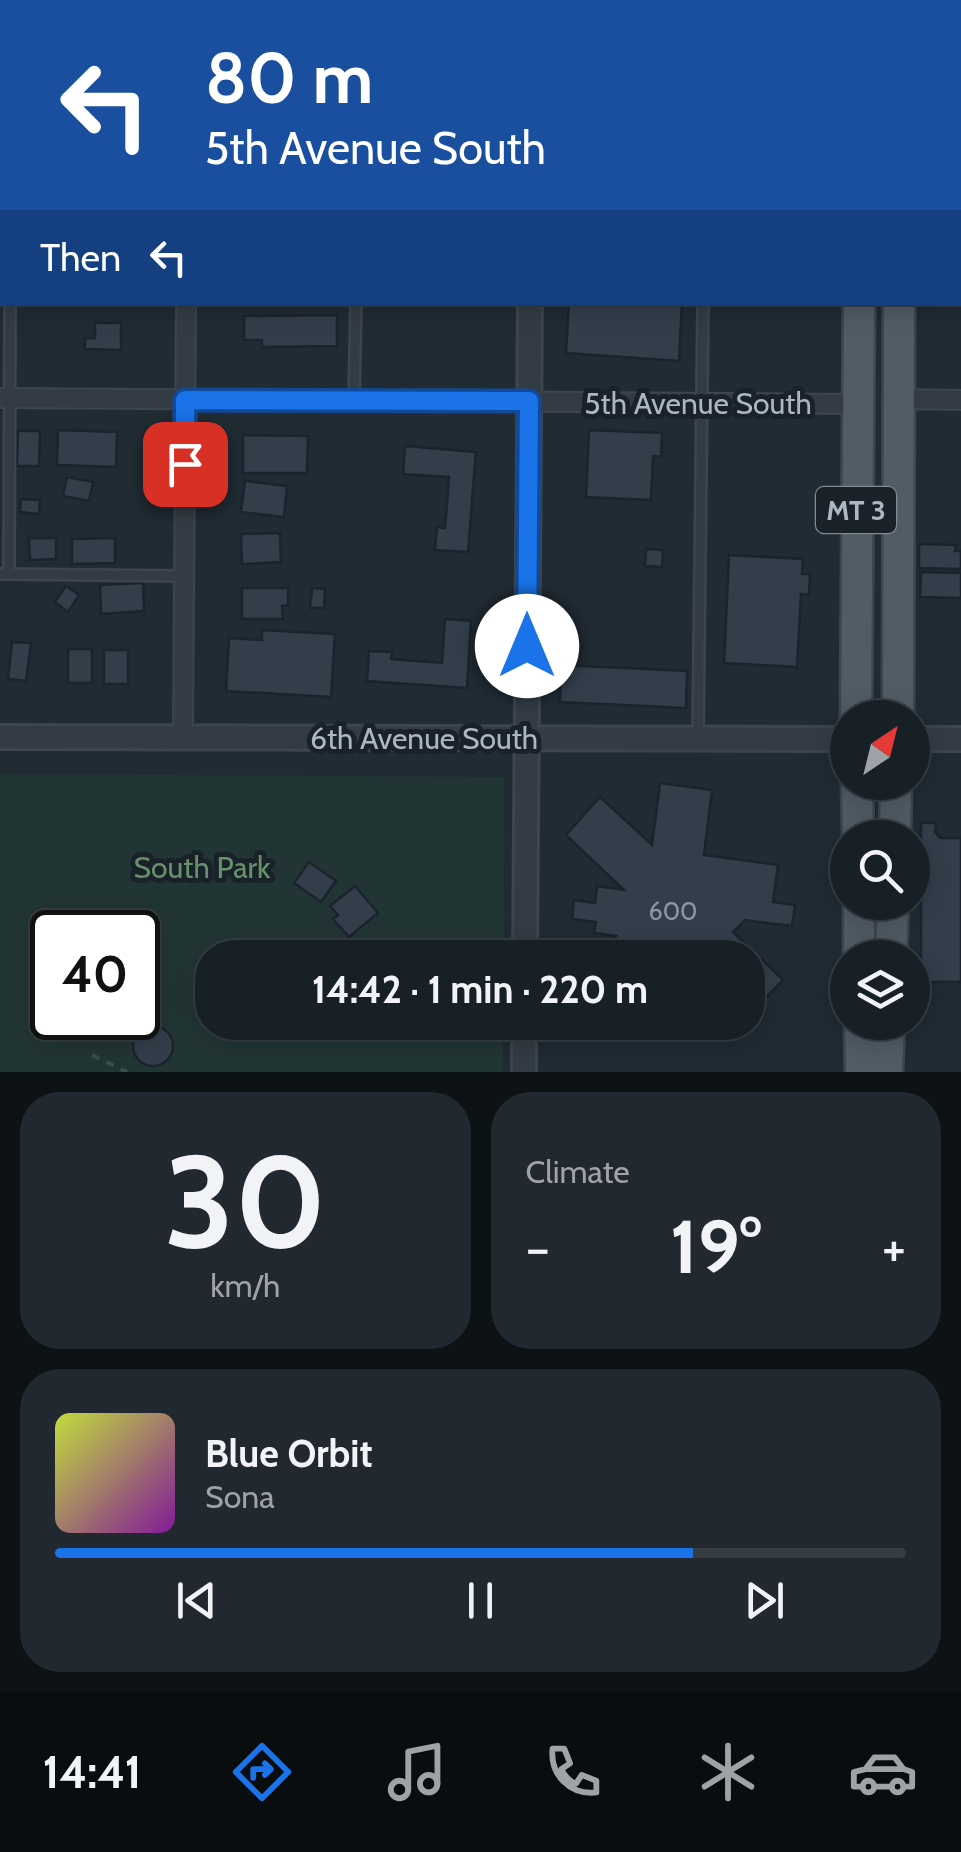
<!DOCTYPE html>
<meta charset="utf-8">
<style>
:root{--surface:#182027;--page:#21282f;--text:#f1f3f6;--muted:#9fa3a7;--line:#363e44;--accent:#1a73e8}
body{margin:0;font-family:Cabin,sans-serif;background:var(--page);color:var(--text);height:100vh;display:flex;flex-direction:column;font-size:38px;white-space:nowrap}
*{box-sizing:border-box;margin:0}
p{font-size:32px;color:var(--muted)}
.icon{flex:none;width:55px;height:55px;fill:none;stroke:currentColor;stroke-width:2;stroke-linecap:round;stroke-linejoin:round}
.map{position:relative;height:1072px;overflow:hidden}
.drawer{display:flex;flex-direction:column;gap:20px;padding:20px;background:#0d1215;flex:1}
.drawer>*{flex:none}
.banner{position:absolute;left:0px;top:0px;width:962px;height:305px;box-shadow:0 5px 25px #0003,0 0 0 2px var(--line);background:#1a4fa0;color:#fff;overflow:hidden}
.needle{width:65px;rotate:35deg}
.tools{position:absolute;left:830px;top:700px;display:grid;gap:20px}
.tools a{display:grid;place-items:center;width:100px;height:100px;border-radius:50%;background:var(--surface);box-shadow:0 5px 25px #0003,0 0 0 2px var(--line);font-size:50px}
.speed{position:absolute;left:30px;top:910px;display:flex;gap:20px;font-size:50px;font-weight:700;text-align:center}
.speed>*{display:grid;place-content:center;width:130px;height:130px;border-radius:50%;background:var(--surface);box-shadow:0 5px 25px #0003,0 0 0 2px var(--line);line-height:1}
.speed .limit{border:5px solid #111;border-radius:15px;background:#fff;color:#111}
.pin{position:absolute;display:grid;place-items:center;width:85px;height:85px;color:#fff;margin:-42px;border-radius:20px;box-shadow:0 5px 15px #0006}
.me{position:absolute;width:110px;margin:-55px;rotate:0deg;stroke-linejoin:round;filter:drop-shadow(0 0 8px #0008)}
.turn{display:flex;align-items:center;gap:35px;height:210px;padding:0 40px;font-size:45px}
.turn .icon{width:130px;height:130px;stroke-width:2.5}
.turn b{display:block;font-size:70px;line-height:85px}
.then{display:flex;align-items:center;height:95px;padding:0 40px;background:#0003;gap:20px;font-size:38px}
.big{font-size:75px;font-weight:700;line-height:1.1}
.drawer .card{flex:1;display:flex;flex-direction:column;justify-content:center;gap:15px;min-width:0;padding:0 35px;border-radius:40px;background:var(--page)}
.drawer .dial{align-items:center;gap:0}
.dial b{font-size:130px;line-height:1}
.song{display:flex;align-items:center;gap:30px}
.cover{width:120px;height:120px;border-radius:15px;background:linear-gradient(135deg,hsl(70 70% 55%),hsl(290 70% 35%))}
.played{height:10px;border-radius:5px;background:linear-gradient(90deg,var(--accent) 75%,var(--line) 75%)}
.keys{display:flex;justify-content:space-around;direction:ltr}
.heat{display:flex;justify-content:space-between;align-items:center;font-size:55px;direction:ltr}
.drawer .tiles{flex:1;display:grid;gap:20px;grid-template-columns:1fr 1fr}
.card:last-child{grid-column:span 2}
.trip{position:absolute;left:195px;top:940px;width:570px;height:100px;border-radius:40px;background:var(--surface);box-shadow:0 5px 25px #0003,0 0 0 2px var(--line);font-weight:700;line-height:100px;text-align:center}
.tabs{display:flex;height:160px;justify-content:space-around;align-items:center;background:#0a0d10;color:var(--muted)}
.tabs .icon{width:70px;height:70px}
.tabs .on{color:var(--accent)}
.tabs b{font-size:45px;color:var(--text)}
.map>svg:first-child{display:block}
</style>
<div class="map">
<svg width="961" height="1072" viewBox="0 0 961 1072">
<rect width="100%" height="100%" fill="#202b34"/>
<path fill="#223535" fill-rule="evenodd" d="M0 774 504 777V957L212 958V1022L503 1023V1072H0ZM52 932H138V1018H52Z"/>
<g fill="#323f4b" stroke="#1b232b" stroke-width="2.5">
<polygon points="569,302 682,302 679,361 566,353"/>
<polygon points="337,315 337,346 262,347 262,340 244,340 244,316"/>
<polygon points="95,323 121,323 121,350 85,349 85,338 95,338"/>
<polygon points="58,430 117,432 116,467 57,465"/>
<polygon points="589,430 662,433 661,457 653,456 651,500 586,497"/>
<polygon points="18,431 40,431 39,466 17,466"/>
<polygon points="243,435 308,436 307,473 243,473"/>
<polygon points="405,446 476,452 468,552 435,550 437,527 445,528 449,477 403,474"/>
<polygon points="67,477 93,482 89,501 63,496"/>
<polygon points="245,481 287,486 284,517 241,512"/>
<polygon points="21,499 40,500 39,514 20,512"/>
<polygon points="280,533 281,562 242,564 241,534"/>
<polygon points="29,538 56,538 56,559 30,560"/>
<polygon points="115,538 115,563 72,564 72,539"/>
<polygon points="919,544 956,545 955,551 961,551 961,569 919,568"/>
<polygon points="646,549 663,550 662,567 645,566"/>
<polygon points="729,555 803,559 802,574 810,574 809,595 801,594 797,667 724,663"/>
<polygon points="921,572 961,573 961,598 920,597"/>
<polygon points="143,583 144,611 101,614 100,585"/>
<polygon points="66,586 79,595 68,612 55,602"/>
<polygon points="242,588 288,588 288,605 282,606 283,619 242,619"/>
<polygon points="312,588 325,589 324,608 310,608"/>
<polygon points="445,619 471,621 467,688 367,681 369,651 392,652 391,659 442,663"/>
<polygon points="262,630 335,634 331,697 226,691 229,638 262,640"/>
<polygon points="12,642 31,643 26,681 8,679"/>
<rect x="68" y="649" width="24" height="34"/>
<rect x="104" y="650" width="24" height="34"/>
<polygon points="561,665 687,671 686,708 560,702"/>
<polygon points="660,783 712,790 704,855 778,865 773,902 795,905 792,926 745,920 733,932 783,980 749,1015 748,958 595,958 616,936 594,933 596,922 572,919 574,900 595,903 597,886 624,890 566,835 600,797 652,845"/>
<polygon points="921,823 936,823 935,832 940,838 961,838 961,982 921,982"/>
<polygon points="309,862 336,881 321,902 294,883"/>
<polygon points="355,886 378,913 349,937 333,919 338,915 330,906"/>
<polygon points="654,1022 703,1022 701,1036 653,1030"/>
<circle cx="153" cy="1046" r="20"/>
</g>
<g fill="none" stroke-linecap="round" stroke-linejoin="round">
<g stroke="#3d454e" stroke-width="14">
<g id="service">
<polyline points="13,2 13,0"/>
<polyline points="361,2 361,0"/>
<polyline points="704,2 704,0"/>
<polyline points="354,400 356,302"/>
<polyline points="0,574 184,576"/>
<polyline points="9,574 10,302"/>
<polyline points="698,736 703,302"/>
</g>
</g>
<g stroke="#3d454e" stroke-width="22">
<g id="minor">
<polyline points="188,2 188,0"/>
<polyline points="0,398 857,404"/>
<polyline points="900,399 961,400"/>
<polyline points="183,737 186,302"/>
</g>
</g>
<g stroke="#3d454e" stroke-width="28">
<g id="tertiary">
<polyline points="533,2 533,0"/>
<polyline points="0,55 2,55"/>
<polyline points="960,60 961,60"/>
<polyline points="0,737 848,739"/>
<polyline points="912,739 961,739"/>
<polyline points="525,958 530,302"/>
<polyline points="524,1072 524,1022"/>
</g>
</g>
<g stroke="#3d454e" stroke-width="35">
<g id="primary">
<polyline points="866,2 866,0"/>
<polyline points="897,2 897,0"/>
<polyline points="856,718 859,302"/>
<polyline points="898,718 899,302"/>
<polyline points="857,782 858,838"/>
<polyline points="895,838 896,782"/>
<polyline points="859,902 859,958"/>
<polyline points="891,958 893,902"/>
<polyline points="860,1022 861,1072"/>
<polyline points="887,1072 889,1022"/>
</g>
</g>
<polyline stroke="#3a4e4d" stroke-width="4" stroke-dasharray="8 8" stroke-linecap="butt" points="92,1055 127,1072"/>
<use href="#service" stroke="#333c45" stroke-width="9"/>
<use href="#minor" stroke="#333c45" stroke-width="18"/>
<use href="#tertiary" stroke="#333c45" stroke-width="22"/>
<use href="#primary" stroke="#515c65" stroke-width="30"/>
</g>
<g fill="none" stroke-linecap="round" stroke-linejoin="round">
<g stroke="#114b97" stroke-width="25">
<polyline id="route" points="185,464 185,400 529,401 527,646"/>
</g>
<use href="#route" stroke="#1a73e8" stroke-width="18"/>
</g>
<g text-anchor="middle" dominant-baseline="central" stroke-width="10" stroke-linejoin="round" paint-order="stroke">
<g font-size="25" fill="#8c97a2">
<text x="673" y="911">600</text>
</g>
<rect fill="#192129" stroke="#818a94" stroke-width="2.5" x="816" y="487" width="80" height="46" rx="8"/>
<g font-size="28" font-weight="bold" fill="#adb7c2">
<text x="856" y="510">MT 3</text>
</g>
<g font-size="30" fill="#adb7c2" stroke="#192129">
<text x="698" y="403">5th Avenue South</text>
<text x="424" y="738">6th Avenue South</text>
</g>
<g font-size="30" fill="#67906c" stroke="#192129">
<text x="202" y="867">South Park</text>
</g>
</g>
</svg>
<div class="tools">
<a><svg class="needle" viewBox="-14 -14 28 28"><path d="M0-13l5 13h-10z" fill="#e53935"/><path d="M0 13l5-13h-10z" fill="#9fa3a7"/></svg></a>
<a><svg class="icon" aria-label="search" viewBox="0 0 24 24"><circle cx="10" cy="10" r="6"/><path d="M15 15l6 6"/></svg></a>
<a><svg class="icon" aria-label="layers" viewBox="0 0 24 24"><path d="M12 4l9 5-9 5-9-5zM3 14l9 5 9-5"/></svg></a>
</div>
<div class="speed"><div class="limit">40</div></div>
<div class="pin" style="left:185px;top:464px;background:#d93025"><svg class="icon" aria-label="arrive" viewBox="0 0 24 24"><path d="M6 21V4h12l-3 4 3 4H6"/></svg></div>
<svg class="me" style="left:527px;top:646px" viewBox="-20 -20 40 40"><circle r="19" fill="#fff"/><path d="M0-13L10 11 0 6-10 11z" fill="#1a73e8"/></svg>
<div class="trip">14:42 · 1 min · 220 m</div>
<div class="banner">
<div class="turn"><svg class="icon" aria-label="left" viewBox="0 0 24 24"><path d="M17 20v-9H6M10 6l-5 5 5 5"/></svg><div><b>80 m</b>5th Avenue South</div></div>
<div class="then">Then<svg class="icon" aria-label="left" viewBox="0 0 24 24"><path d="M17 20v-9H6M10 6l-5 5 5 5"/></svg></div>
</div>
</div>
<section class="drawer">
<div class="tiles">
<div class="card dial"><b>30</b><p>km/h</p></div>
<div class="card"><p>Climate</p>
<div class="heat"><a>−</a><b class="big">19°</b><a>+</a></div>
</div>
<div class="card">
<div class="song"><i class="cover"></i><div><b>Blue Orbit</b><p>Sona</p></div></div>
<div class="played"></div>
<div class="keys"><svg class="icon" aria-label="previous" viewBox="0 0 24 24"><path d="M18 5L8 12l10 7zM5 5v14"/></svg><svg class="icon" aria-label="pause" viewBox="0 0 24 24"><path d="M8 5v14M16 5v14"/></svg><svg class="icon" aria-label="next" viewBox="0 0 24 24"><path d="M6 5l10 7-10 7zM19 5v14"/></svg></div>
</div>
</div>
</section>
<nav class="tabs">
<b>14:41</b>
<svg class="icon on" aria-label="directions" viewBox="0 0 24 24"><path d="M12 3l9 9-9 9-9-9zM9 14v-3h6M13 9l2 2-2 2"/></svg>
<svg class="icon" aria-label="music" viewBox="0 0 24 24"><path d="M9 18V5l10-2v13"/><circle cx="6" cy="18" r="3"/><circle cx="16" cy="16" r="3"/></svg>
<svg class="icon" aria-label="phone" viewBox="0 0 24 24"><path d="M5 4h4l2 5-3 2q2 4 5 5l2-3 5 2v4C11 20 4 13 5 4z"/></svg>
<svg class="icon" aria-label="climate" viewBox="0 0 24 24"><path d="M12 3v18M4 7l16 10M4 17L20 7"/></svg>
<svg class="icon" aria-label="car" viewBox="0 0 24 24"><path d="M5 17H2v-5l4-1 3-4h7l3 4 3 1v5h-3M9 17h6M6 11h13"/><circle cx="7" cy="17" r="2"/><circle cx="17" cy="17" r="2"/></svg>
</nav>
